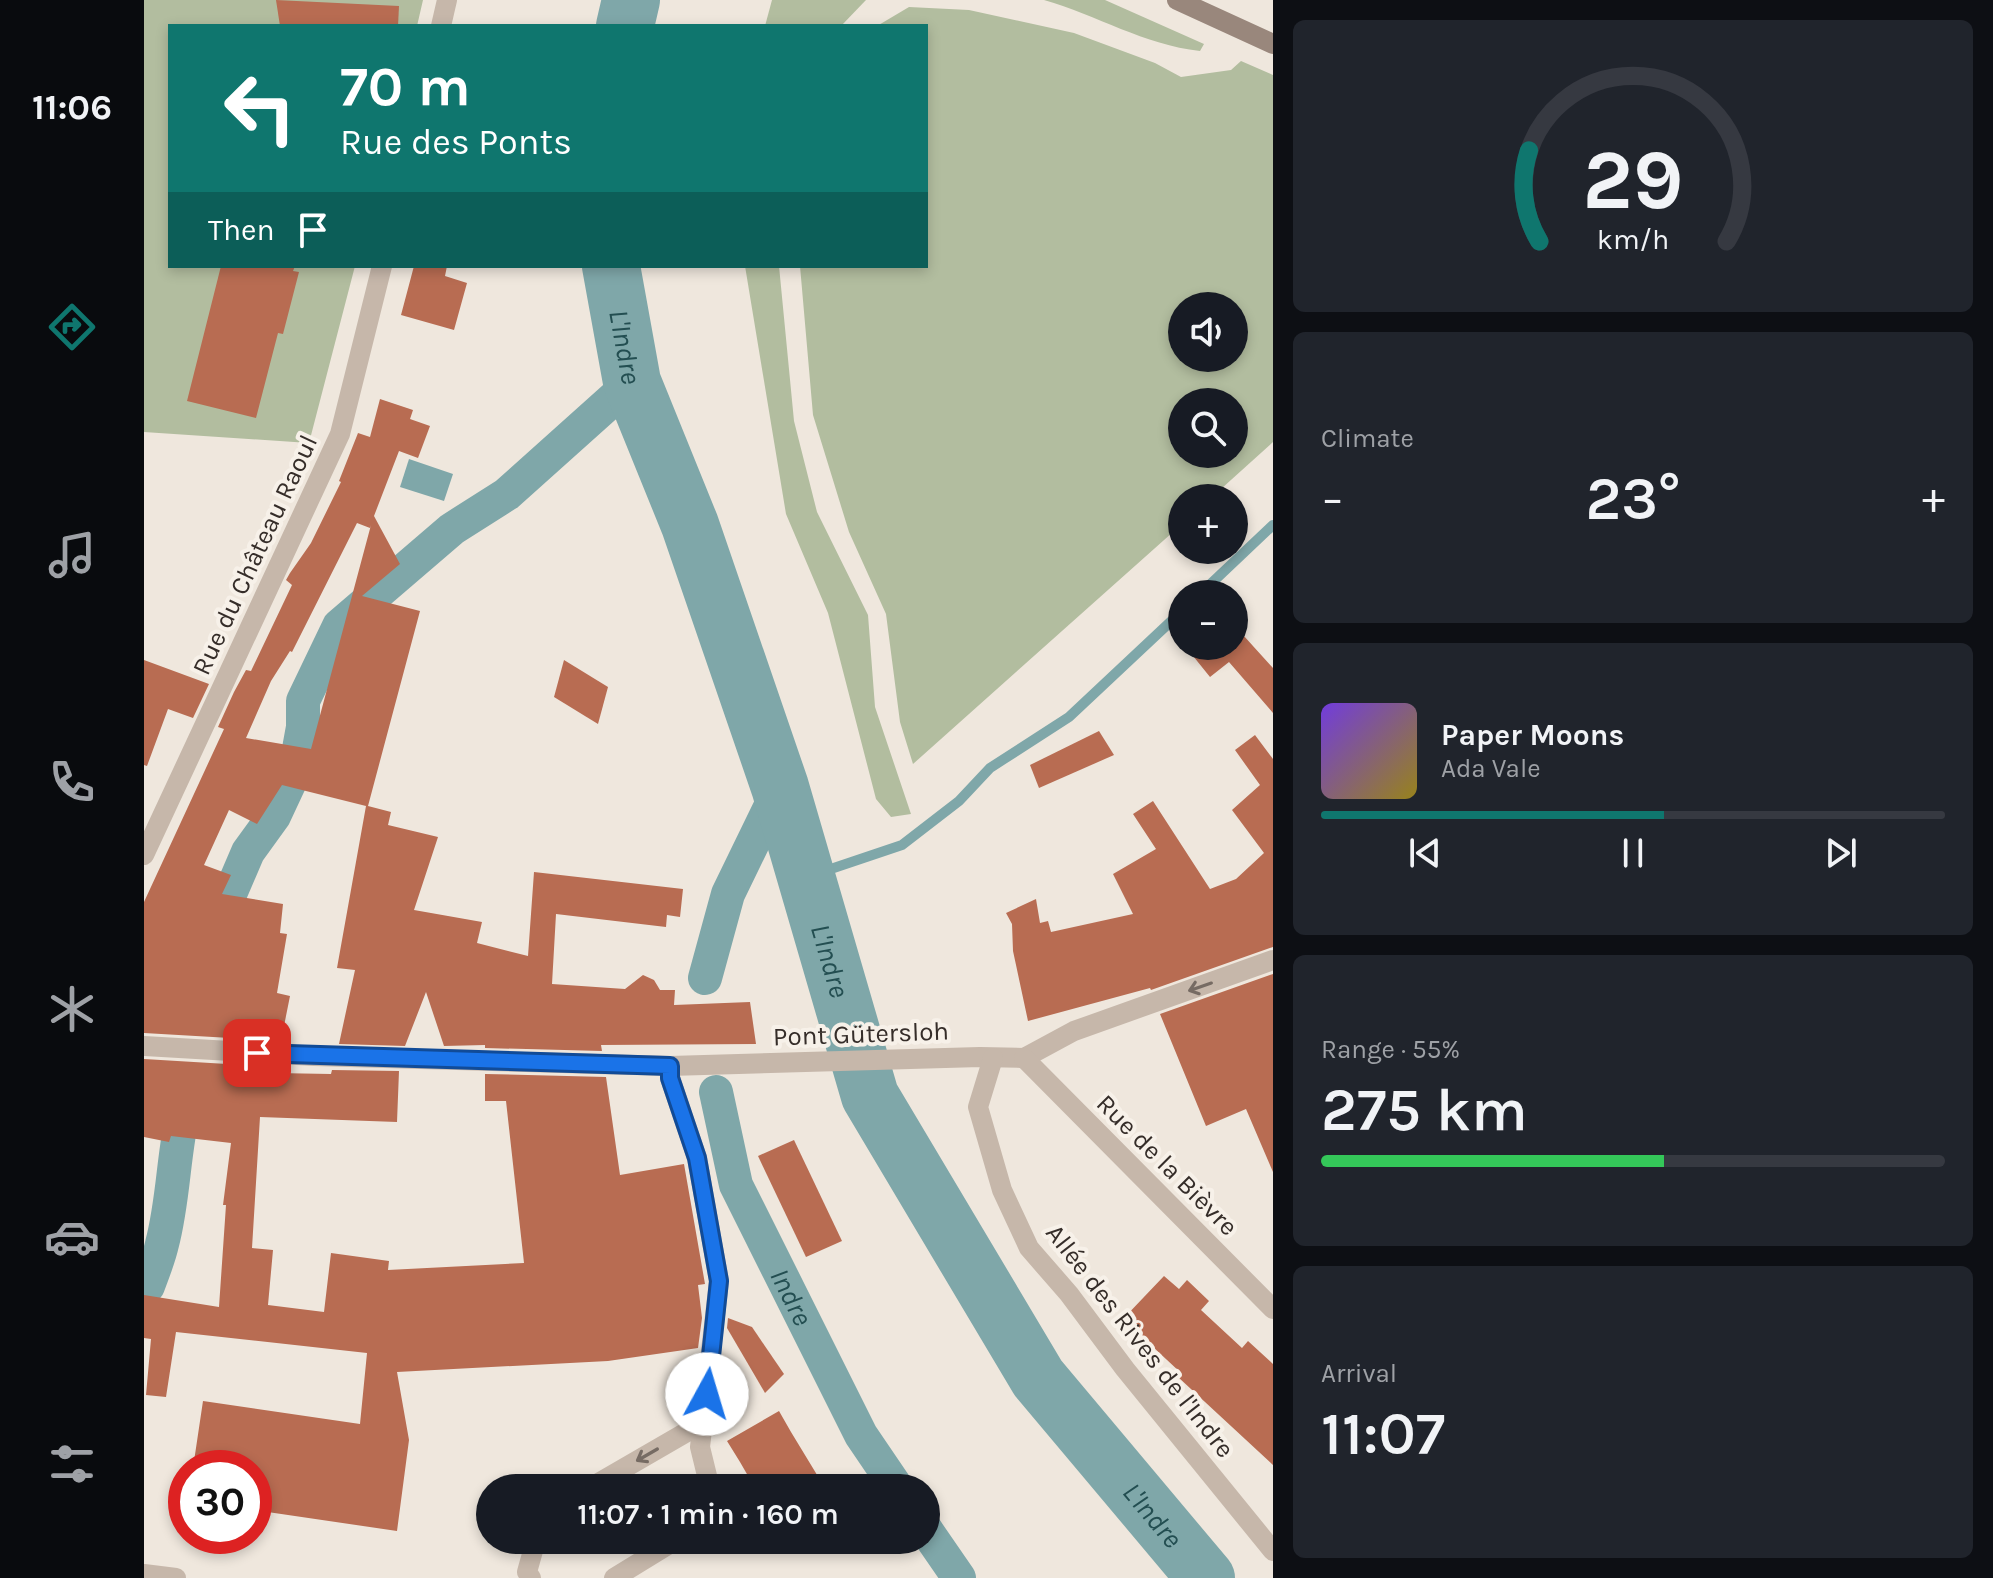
<!DOCTYPE html>
<meta charset="utf-8">
<style>
:root{--surface:#171b24;--page:#20242c;--text:#f1f3f6;--muted:#9ea1a6;--line:#363941;--accent:#0f766e}
body{margin:0;font-family:Karla,sans-serif;background:var(--page);color:var(--text);height:100vh;display:flex;flex-direction:column;font-size:30px;white-space:nowrap}
*{box-sizing:border-box;margin:0}
p{font-size:26px;color:var(--muted)}
.icon{flex:none;width:44px;height:44px;fill:none;stroke:currentColor;stroke-width:2;stroke-linecap:round;stroke-linejoin:round}
.map{position:relative;flex:1;overflow:hidden}
.drawer{display:flex;flex-direction:column;gap:20px;padding:20px;background:#0d0f14;width:720px}
.drawer>*{flex:none}
.banner{position:absolute;left:24px;top:24px;width:760px;height:244px;border-radius:0px;box-shadow:0 4px 12px #0003;background:#0f766e;color:#fff;overflow:hidden}
.fabs{position:absolute;left:1024px;top:292px;display:grid;gap:16px}
.fabs a{display:grid;place-items:center;width:80px;height:80px;border-radius:50%;background:var(--surface);box-shadow:0 4px 12px #0003;font-size:40px}
.speed{position:absolute;left:24px;top:1450px;display:flex;gap:16px;font-size:40px;font-weight:700;text-align:center}
.speed>*{display:grid;place-content:center;width:104px;height:104px;border-radius:50%;background:var(--surface);box-shadow:0 4px 12px #0003;line-height:1}
.speed .limit{border:12px solid #d22;background:#fff;color:#111}
.pin{position:absolute;display:grid;place-items:center;width:68px;height:68px;color:#fff;margin:-34px;border-radius:16px;box-shadow:0 4px 12px #0006}
.me{position:absolute;width:88px;margin:-44px;rotate:6deg;stroke-linejoin:round;filter:drop-shadow(0 0 6px #0008)}
.turn{display:flex;align-items:center;gap:28px;height:168px;padding:0 40px;font-size:36px}
.turn .icon{width:104px;height:104px;stroke-width:2.5}
.turn b{display:block;font-size:56px;line-height:68px}
.then{display:flex;align-items:center;height:76px;padding:0 40px;background:#0003;gap:16px;font-size:30px}
.big{font-size:60px;font-weight:600;line-height:1.1}
.drawer .tile{flex:1;display:flex;flex-direction:column;justify-content:center;gap:12px;min-width:0;padding:0 28px;border-radius:12px;background:var(--page)}
.drawer .dial{align-items:center;gap:0}
.dial svg{height:208px;overflow:visible;fill:none;stroke:var(--line);stroke-width:7;stroke-linecap:round;text-anchor:middle}
.dial text{fill:var(--text);stroke:none}
.song{display:flex;align-items:center;gap:24px}
.cover{width:96px;height:96px;border-radius:12px;background:linear-gradient(135deg,hsl(260 70% 55%),hsl(50 70% 35%))}
.played{height:8px;border-radius:4px;background:linear-gradient(90deg,var(--accent) 55%,var(--line) 55%)}
.keys{display:flex;justify-content:space-around;direction:ltr}
.heat{display:flex;justify-content:space-between;align-items:center;font-size:44px;direction:ltr}
.charge{height:12px;border-radius:6px;background:linear-gradient(90deg,#34c759 55%,var(--line) 0)}
.trip{position:absolute;left:332px;top:1474px;width:464px;height:80px;border-radius:40px;background:var(--surface);box-shadow:0 4px 12px #0003;font-weight:600;line-height:80px;text-align:center}
main{display:flex;flex:1;min-height:0}
.tabs{display:flex;flex-direction:column;width:144px;justify-content:space-around;align-items:center;background:#090b0e;color:var(--muted)}
.tabs .icon{width:56px;height:56px}
.tabs .on{color:var(--accent)}
.tabs b{font-size:36px;color:var(--text)}
.map>svg:first-child{display:block}
</style>
<main>
<nav class="tabs">
<b>11:06</b>
<svg class="icon on" aria-label="directions" viewBox="0 0 24 24"><path d="M12 3l9 9-9 9-9-9zM9 14v-3h6M13 9l2 2-2 2"/></svg>
<svg class="icon" aria-label="music" viewBox="0 0 24 24"><path d="M9 18V5l10-2v13"/><circle cx="6" cy="18" r="3"/><circle cx="16" cy="16" r="3"/></svg>
<svg class="icon" aria-label="phone" viewBox="0 0 24 24"><path d="M5 4h4l2 5-3 2q2 4 5 5l2-3 5 2v4C11 20 4 13 5 4z"/></svg>
<svg class="icon" aria-label="climate" viewBox="0 0 24 24"><path d="M12 3v18M4 7l16 10M4 17L20 7"/></svg>
<svg class="icon" aria-label="car" viewBox="0 0 24 24"><path d="M5 17H2v-5l4-1 3-4h7l3 4 3 1v5h-3M9 17h6M6 11h13"/><circle cx="7" cy="17" r="2"/><circle cx="17" cy="17" r="2"/></svg>
<svg class="icon" aria-label="filters" viewBox="0 0 24 24"><path d="M4 7h16M4 17h16"/><circle cx="9" cy="7" r="2"/><circle cx="15" cy="17" r="2"/></svg>
</nav>
<div class="map">
<svg width="1129" height="1578" viewBox="0 0 1129 1578">
<rect width="100%" height="100%" fill="#efe7dd"/>
<g fill="#b2bd9f" fill-rule="evenodd">
<polygon points="0,0 279,0 273,26 26,26 26,266 211,266 165,443 0,432"/>
<polygon points="628,0 722,0 697,26 621,26"/>
<path d="M900 0H961L1060 44 1056 51C1000 45 953 15 900 0Z"/>
<path d="M765 7 825 10 930 33 1011 63 1037 77 1087 70 1097 61 1129 75V442L1067 498H1038V524L769 764 756 722 742 614 705 532 669 415 656 266H782V26H733ZM1090 306V358H1038V306ZM1090 402V454H1038V402Z"/>
<polygon points="601,266 635,266 650,421 673,512 724,615 731,707 767,814 747,817 732,799 684,613 642,514"/>
</g>
<polygon fill="#7fa7a9" points="265,459 309,474 300,501 256,487"/>
<g fill="none" stroke-linecap="round" stroke-linejoin="round">
<g stroke="#7fa7a9" stroke-width="10">
<polyline points="1056,594 1129,525"/>
<polyline points="663,877 758,845 815,801 846,768 925,717 1038,611"/>
</g>
<g stroke="#7fa7a9" stroke-width="34">
<polyline points="77,915 104,852 130,816 151,771 159,727 159,701 195,626 308,529 363,494 488,382"/>
<polyline points="561,978 584,894 636,787"/>
<path id="s1" d="M572 1092 592 1185 717 1435 753 1488"/>
<path d="M4 1286C9 1272 15 1258 18 1244 30 1199 29 1153 40 1108"/>
<polyline points="782,1530 815,1578"/>
</g>
<g stroke="#7fa7a9" stroke-width="58">
<polyline points="481,26 487,0"/>
<path id="s2" d="M467 266 488 382 546 525 636 787 726 1096 894 1378 1062 1578"/>
</g>
</g>
<g fill="#b86c52" fill-rule="evenodd">
<polygon points="132,0 255,6 254,26 136,26"/>
<polygon points="77,266 151,266 149,271 155,272 139,334 134,333 112,418 43,401"/>
<polygon points="270,266 303,266 301,276 323,283 310,330 257,315"/>
<path d="M236 399 269 410 266 419 286 426 274 458 255 451 230 516 256 564 218 596 276 611 224 806 247 812 244 825 294 837 270 910 338 922 333 943 384 956 390 872 539 889 536 917 523 915 522 927 412 914 408 984 481 989 499 975 510 980 516 990H531L530 1005 606 1002 612 1044 457 1045 458 1051 341 1048V1045L300 1046 282 992 261 1046 195 1044 211 970 193 968 222 806 138 785 113 824 85 810 60 865 87 875 78 894 139 904 136 933 143 934 133 993 146 996 137 1041 0 1033V902L80 729 74 727 90 692 102 670 107 671 148 585 142 580 146 573 167 543 197 482 195 481 214 433 226 437ZM213 523 226 528 227 525 167 749 102 738 127 681 146 651 148 652Z"/>
<polygon points="1090,625 1129,668 1129,713 1085,662 1066,677 1041,646 1090,646"/>
<polygon points="0,660 65,684 49,718 24,709 3,766 0,765"/>
<polygon points="420,660 464,687 454,724 410,697"/>
<polygon points="955,731 970,755 895,788 886,765"/>
<polygon points="1111,735 1129,759 1129,947 1007,990 1006,988 884,1021 869,951 868,924 862,913 892,899 896,923 904,921 907,932 989,914 969,874 1012,849 989,814 1009,801 1066,889 1092,879 1120,853 1088,810 1116,785 1091,750"/>
<polygon points="1129,974 1129,1172 1102,1109 1062,1126 1016,1014"/>
<polygon points="0,1059 132,1067 131,1073 187,1074 188,1070 255,1071 253,1122 116,1117 108,1248 129,1250 124,1305 180,1312 187,1253 245,1261 244,1270 380,1263 362,1101 341,1101 341,1074 462,1077 476,1175 540,1164 561,1284 554,1285 558,1318 554,1348 464,1361 253,1372 265,1440 253,1531 110,1510 110,1468 49,1468 59,1401 216,1424 223,1353 32,1332 22,1397 2,1395 7,1339 0,1338 0,1295 75,1307 82,1205 79,1205 87,1143 27,1136 25,1142 0,1137"/>
<polygon points="650,1140 698,1241 662,1257 614,1156"/>
<polygon points="1020,1276 1035,1289 1043,1280 1065,1301 1057,1310 1098,1348 1104,1341 1129,1364 1129,1465 1034,1377 1037,1373 979,1319"/>
<polygon points="584,1318 608,1327 640,1374 621,1393 583,1328"/>
<polygon points="635,1411 647,1432 681,1488 611,1488 596,1462 583,1441"/>
</g>
<g fill="none" stroke-linecap="round" stroke-linejoin="round">
<g stroke="#c6b7aa" stroke-width="20">
<polyline points="297,26 303,0"/>
<polyline points="0,855 196,434 238,266"/>
<polyline points="0,1046 170,1056 526,1066 836,1057 880,1058 930,1031 1129,960"/>
<polyline points="849,1058 834,1107 858,1190 885,1248 925,1294 981,1369 1129,1551"/>
<polyline points="880,1058 1129,1309"/>
<polyline points="526,1066 526,1078 553,1158 575,1281 556,1447 566,1488"/>
<polyline points="446,1488 560,1422"/>
<polyline points="0,1574 32,1578"/>
<polyline points="387,1578 383,1572 392,1540"/>
<polyline points="470,1578 532,1540"/>
</g>
<polyline stroke="#99877c" stroke-width="20" points="1033,0 1129,44"/>
</g>
<defs><path id="oneway-shaft" d="M-6 0H5M1.5-3L5.5 0L1.5 3" fill="none" stroke-width="1.6" stroke-linecap="round" stroke-linejoin="round" transform="scale(2)"/></defs>
<g stroke="#766b63">
<use href="#oneway-shaft" transform="translate(1056 987) rotate(161)"/>
<use href="#oneway-shaft" transform="translate(503 1455) rotate(150)"/>
</g>
<g fill="none" stroke-linecap="round" stroke-linejoin="round">
<g stroke="#114b97" stroke-width="20">
<polyline id="route" points="113,1053 526,1066 526,1078 553,1158 575,1281 563,1394"/>
</g>
<use href="#route" stroke="#1a73e8" stroke-width="14"/>
</g>
<g text-anchor="middle" dominant-baseline="central" stroke-width="8" stroke-linejoin="round" paint-order="stroke">
<g font-size="26" fill="#352d29" stroke="#f7f1e9">
<text transform="translate(111 555) rotate(-65)">Rue du Château Raoul</text>
<text transform="translate(717 1034) rotate(-2)">Pont Gütersloh</text>
<text transform="translate(1023 1165) rotate(45)">Rue de la Bièvre</text>
<text transform="translate(996 1341) rotate(52)">Allée des Rives de l'Indre</text>
</g>
<g font-size="28" font-style="italic" fill="#234e51" stroke="#f7f1e9">
<text stroke="none"><textPath href="#s2" startOffset="82">L'Indre</textPath></text>
<text stroke="none"><textPath href="#s2" startOffset="730">L'Indre</textPath></text>
<text stroke="none"><textPath href="#s1" startOffset="220">Indre</textPath></text>
<text stroke="none"><textPath href="#s2" startOffset="1378">L'Indre</textPath></text>
</g>
</g>
</svg>
<div class="fabs">
<a><svg class="icon" aria-label="sound" viewBox="0 0 24 24"><path d="M4 9h4l5-4v14l-5-4H4zM17 9q2 3 0 6"/></svg></a>
<a><svg class="icon" aria-label="search" viewBox="0 0 24 24"><circle cx="10" cy="10" r="6"/><path d="M15 15l6 6"/></svg></a>
<a>+</a>
<a>−</a>
</div>
<div class="speed"><div class="limit">30</div></div>
<div class="pin" style="left:113px;top:1053px;background:#d93025"><svg class="icon" aria-label="arrive" viewBox="0 0 24 24"><path d="M6 21V4h12l-3 4 3 4H6"/></svg></div>
<svg class="me" style="left:563px;top:1394px" viewBox="-20 -20 40 40"><circle r="19" fill="#fff"/><path d="M0-13L10 11 0 6-10 11z" fill="#1a73e8"/></svg>
<div class="trip">11:07 · 1 min · 160 m</div>
<div class="banner">
<div class="turn"><svg class="icon" aria-label="left" viewBox="0 0 24 24"><path d="M17 20v-9H6M10 6l-5 5 5 5"/></svg><div><b>70 m</b>Rue des Ponts</div></div>
<div class="then">Then<svg class="icon" aria-label="arrive" viewBox="0 0 24 24"><path d="M6 21V4h12l-3 4 3 4H6"/></svg></div>
</div>
</div>
<section class="drawer">
<div class="tile dial"><svg viewBox="0 0 100 80">
<path d="M14 69A42 42 0 1 1 86 69"/>
<path d="M14 69A42 42 0 0 1 10 34" stroke="#0f766e"/>
<text x="50" y="56" font-size="32" font-weight="700">29</text>
<text x="50" y="72" font-size="11">km/h</text>
</svg></div>
<div class="tile"><p>Climate</p>
<div class="heat"><a>−</a><b class="big">23°</b><a>+</a></div>
</div>
<div class="tile">
<div class="song"><i class="cover"></i><div><b>Paper Moons</b><p>Ada Vale</p></div></div>
<div class="played"></div>
<div class="keys"><svg class="icon" aria-label="previous" viewBox="0 0 24 24"><path d="M18 5L8 12l10 7zM5 5v14"/></svg><svg class="icon" aria-label="pause" viewBox="0 0 24 24"><path d="M8 5v14M16 5v14"/></svg><svg class="icon" aria-label="next" viewBox="0 0 24 24"><path d="M6 5l10 7-10 7zM19 5v14"/></svg></div>
</div>
<div class="tile"><p>Range · 55%</p><b class="big">275 km</b><div class="charge"></div></div>
<div class="tile"><p>Arrival</p><b class="big">11:07</b></div>
</section>
</main>
